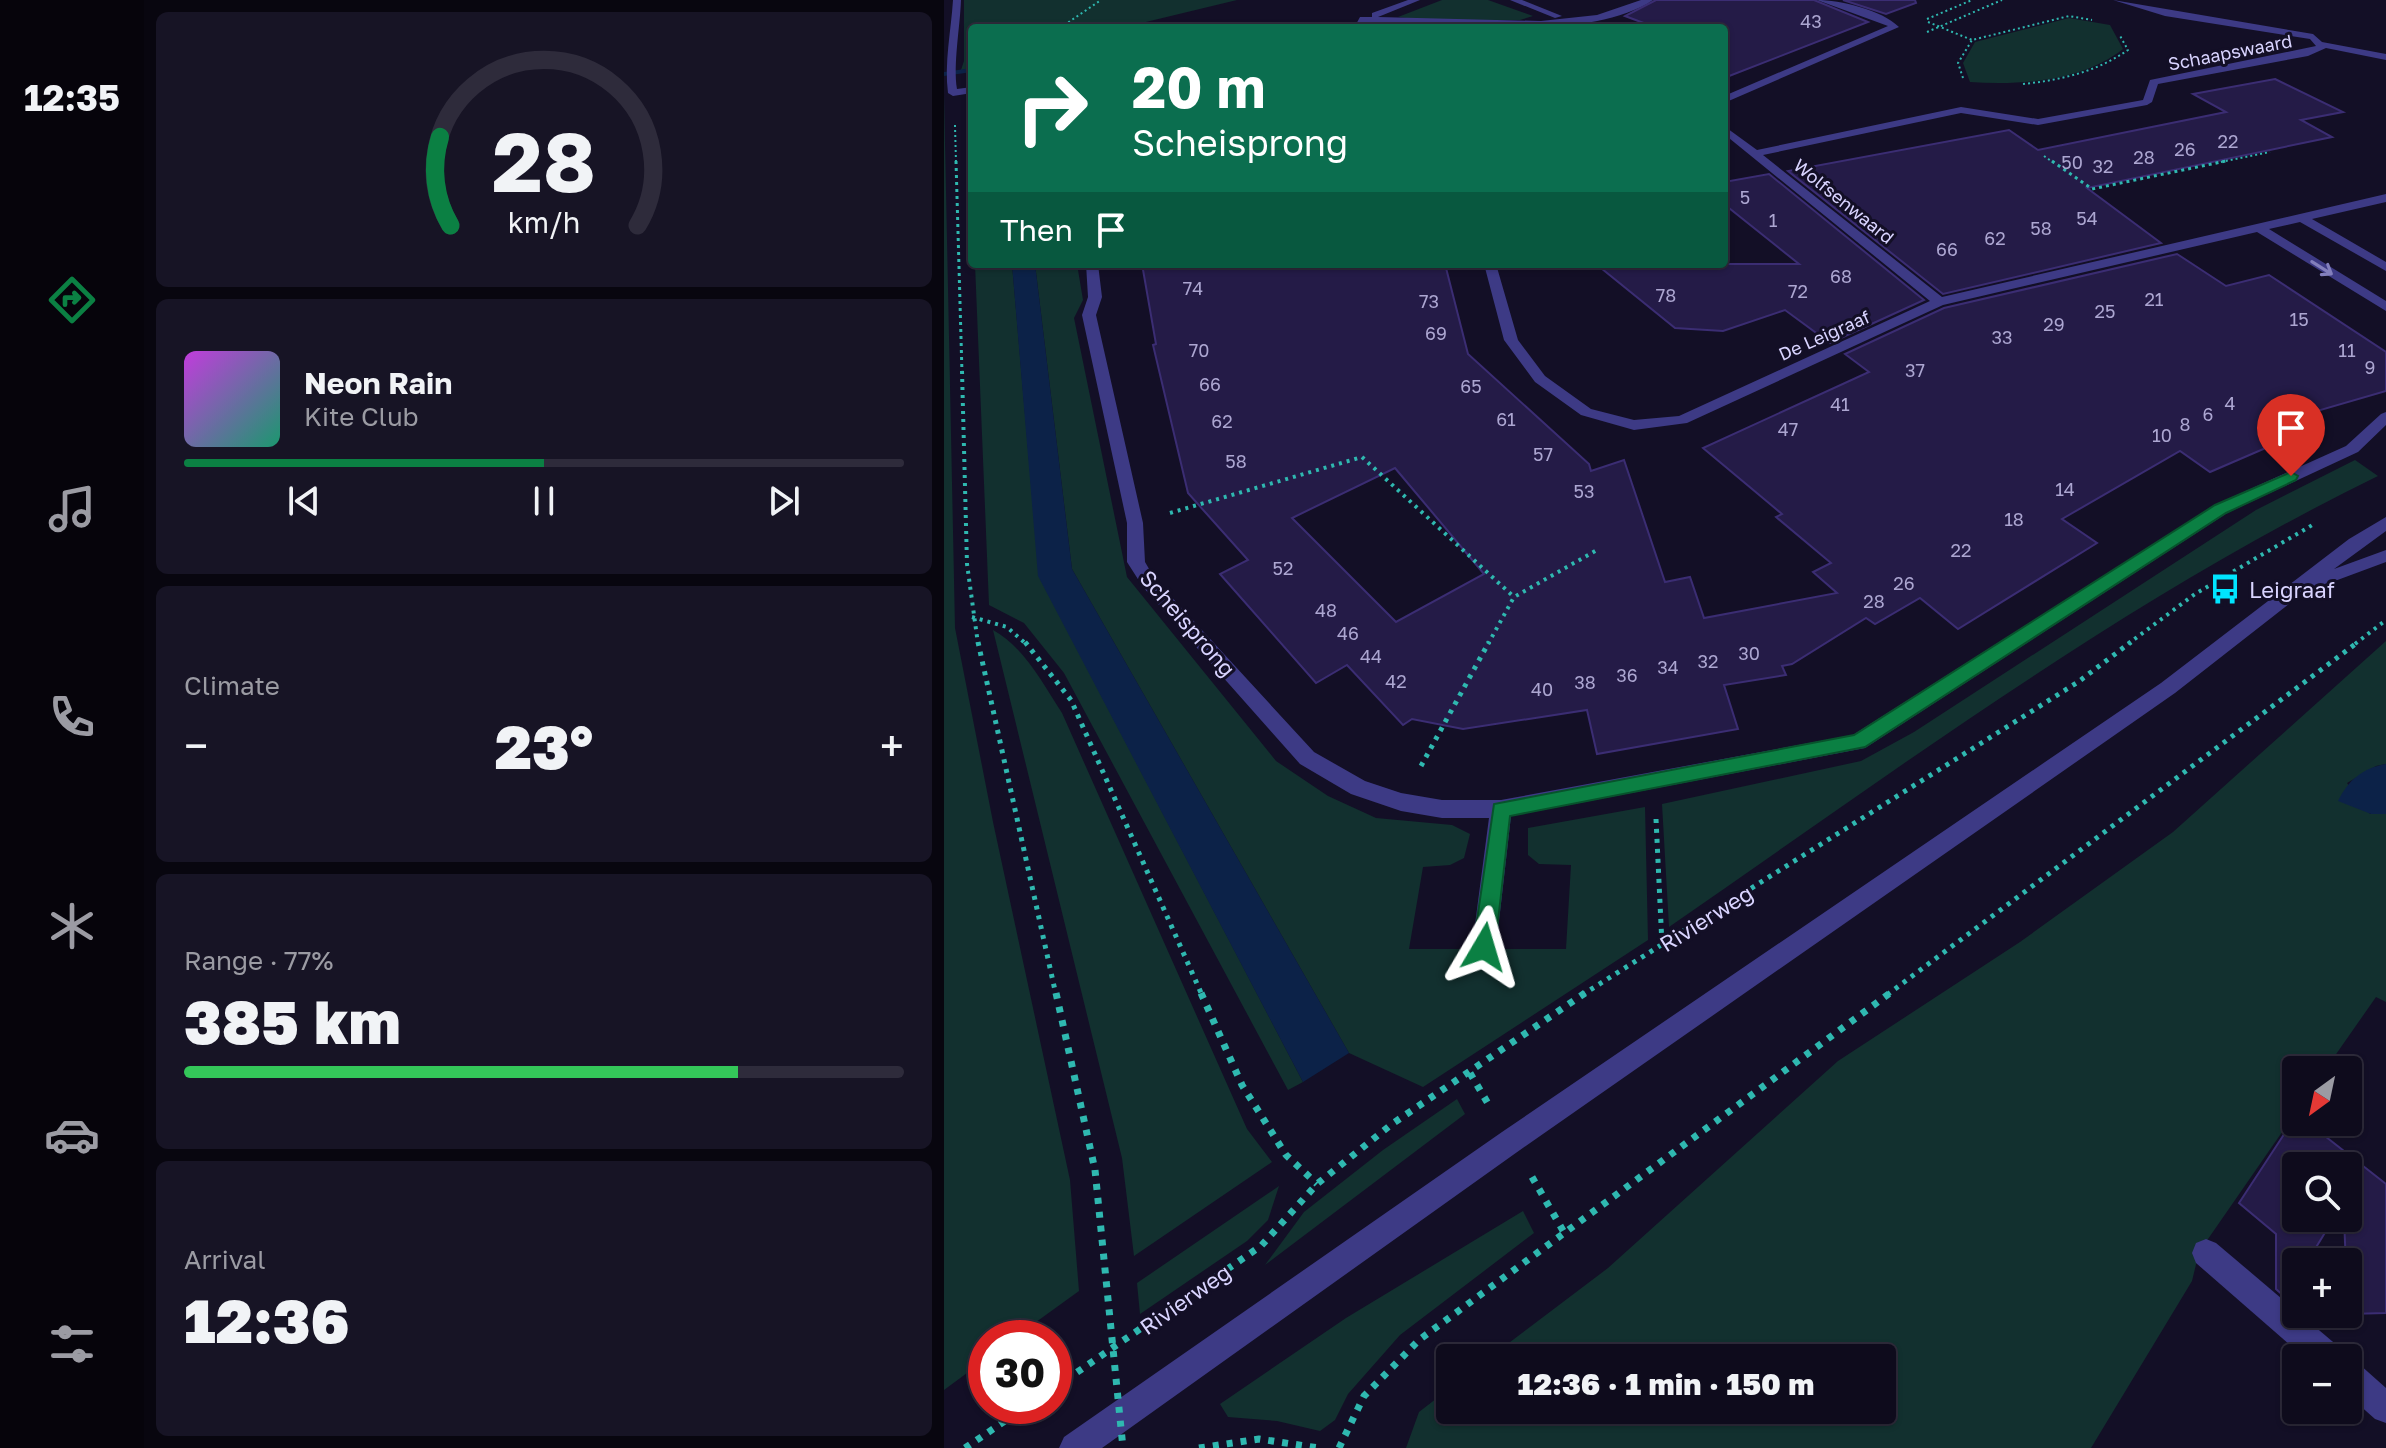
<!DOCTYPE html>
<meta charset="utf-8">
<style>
:root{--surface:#0e0b1c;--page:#171425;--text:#f1f3f6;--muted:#9b9ba3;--line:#2e2b3b;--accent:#0b8043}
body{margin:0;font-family:"Golos Text",sans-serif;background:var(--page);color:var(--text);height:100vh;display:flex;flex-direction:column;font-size:30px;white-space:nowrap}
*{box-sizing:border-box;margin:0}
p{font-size:26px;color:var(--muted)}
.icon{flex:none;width:44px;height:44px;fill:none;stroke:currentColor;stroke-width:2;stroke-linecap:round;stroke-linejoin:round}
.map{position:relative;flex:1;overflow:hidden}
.drawer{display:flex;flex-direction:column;gap:12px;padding:12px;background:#08060f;width:800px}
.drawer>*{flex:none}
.banner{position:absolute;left:24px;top:24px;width:760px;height:244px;border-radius:8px;box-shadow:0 2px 6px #0004,0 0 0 2px var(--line);background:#0b6e4f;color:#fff;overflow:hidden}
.needle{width:52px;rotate:213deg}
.tools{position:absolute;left:1338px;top:1056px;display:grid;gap:16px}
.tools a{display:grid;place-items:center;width:80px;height:80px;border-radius:8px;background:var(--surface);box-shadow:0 2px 6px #0004,0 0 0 2px var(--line);font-size:40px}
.speed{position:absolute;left:24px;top:1320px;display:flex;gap:16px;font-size:40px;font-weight:700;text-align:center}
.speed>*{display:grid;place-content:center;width:104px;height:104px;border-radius:50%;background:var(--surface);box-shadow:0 2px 6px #0004,0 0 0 2px var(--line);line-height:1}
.speed .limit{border:12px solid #d22;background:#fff;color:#111}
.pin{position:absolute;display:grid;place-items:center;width:68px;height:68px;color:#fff;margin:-82px -34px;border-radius:50% 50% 50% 0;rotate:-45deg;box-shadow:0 0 8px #0007}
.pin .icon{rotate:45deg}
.me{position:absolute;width:88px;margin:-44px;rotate:7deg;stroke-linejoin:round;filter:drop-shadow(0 0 6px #0008)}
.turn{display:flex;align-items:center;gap:28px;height:168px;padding:0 32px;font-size:36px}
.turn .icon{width:104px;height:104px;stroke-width:2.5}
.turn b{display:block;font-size:56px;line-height:68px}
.then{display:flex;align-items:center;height:76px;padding:0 32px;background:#0003;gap:16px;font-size:30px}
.big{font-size:60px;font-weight:800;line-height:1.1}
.drawer .tile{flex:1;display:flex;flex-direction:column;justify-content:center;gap:12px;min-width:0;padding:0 28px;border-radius:12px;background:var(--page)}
.drawer .dial{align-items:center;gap:0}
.dial svg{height:208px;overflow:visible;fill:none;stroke:var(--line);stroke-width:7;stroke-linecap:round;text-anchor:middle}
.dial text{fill:var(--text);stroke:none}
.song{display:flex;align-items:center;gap:24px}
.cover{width:96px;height:96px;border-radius:12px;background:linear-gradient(135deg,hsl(290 70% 55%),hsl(160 70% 35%))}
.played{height:8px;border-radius:4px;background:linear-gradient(90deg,var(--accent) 50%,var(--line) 50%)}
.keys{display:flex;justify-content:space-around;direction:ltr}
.heat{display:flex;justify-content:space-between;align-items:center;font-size:44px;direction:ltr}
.charge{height:12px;border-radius:6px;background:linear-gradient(90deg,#34c759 77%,var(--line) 0)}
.trip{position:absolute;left:492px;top:1344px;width:460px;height:80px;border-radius:8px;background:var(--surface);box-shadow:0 2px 6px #0004,0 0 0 2px var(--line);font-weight:800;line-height:80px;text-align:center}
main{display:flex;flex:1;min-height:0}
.menu{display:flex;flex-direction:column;width:144px;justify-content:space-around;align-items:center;background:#06040b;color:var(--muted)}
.menu .icon{width:56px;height:56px}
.menu .on{color:var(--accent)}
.menu b{font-size:36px;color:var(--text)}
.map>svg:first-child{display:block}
</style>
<main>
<nav class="menu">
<b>12:35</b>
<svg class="icon on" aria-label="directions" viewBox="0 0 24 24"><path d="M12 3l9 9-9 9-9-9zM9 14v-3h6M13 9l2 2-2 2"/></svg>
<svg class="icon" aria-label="music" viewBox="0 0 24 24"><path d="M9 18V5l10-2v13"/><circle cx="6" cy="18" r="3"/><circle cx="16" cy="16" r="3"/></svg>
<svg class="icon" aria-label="phone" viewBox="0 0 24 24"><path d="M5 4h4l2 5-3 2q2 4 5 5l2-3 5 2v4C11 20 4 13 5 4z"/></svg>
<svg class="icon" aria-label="climate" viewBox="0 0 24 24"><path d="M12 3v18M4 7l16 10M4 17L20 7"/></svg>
<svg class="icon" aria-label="car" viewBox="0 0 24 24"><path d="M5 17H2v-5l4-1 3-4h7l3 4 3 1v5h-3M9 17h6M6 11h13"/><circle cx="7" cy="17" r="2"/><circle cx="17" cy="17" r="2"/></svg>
<svg class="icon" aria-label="filters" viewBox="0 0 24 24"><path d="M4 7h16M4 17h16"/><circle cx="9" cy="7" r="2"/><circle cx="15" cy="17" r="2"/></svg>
</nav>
<section class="drawer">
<div class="tile dial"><svg viewBox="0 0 100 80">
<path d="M14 69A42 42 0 1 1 86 69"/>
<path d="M14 69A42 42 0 0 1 10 35" stroke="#0b8043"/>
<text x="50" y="56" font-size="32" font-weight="700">28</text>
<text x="50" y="72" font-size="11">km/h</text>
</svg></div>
<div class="tile">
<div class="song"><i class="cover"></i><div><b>Neon Rain</b><p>Kite Club</p></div></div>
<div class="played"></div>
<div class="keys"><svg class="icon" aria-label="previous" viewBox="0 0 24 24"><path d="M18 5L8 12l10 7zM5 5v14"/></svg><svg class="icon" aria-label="pause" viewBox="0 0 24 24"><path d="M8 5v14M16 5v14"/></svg><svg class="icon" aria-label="next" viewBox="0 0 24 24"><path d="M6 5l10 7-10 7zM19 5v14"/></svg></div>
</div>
<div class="tile"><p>Climate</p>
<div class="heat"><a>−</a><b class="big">23°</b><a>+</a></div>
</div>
<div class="tile"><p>Range · 77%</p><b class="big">385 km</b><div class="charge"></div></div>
<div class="tile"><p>Arrival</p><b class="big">12:36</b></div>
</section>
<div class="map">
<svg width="1442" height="1448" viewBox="0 0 1442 1448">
<rect width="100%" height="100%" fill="#130f26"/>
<g fill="#12302f">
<polygon points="20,0 293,0 177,28 28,28 28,68 17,70 20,61"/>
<polygon points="498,0 544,0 589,16 576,20 490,21 454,17"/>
<path d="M1125 18 1166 25 1179 49C1137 82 1077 85 1026 82L1019 63 1031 42Z"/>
<polygon points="0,94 11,628 49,822 126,1180 135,1291 70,1338 42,1338 42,1359 0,1390"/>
<polygon points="31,264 68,264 95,576 359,1082 344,1090 120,673 80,623 45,605"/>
<polygon points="91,264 133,264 139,300 130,318 183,577 332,761 384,796 432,818 508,825 526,834 520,858 506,865 479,867 465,949 622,949 627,865 595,864 584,855 584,828 701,807 704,940 479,1087 405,1053 128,569"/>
<path d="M1411 460 1434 476C1182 599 955 768 725 927L718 804 917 761 970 732 1312 510Z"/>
<path d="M49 630C81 648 98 683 118 713L303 1129 328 1162 190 1256 178 1158Z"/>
<polygon points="1442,641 1442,764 1432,766 1403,783 1426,814 1442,814 1442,1002 1432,997 1381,1070 1352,1070 1352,1112 1255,1252 1248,1281 1147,1448 462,1448 475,1412 506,1388 506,1410 938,1410 938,1358 545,1358 664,1268 894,1061 1076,942 1229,832"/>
<polygon points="513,1099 521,1114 321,1265 360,1212 439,1150"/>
<polygon points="335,1186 324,1220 303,1241 196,1314 193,1283"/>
<polygon points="579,1211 590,1233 456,1335 404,1394 391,1420 376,1431 333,1421 284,1417 276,1404 402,1318"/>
</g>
<g fill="#0c2248">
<polygon points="68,264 91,264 128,569 405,1053 359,1082 94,576"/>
<path d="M1442 764V814H1427L1394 801C1404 780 1419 768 1442 764Z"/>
</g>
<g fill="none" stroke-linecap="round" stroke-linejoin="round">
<polygon fill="#0c2248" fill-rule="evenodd" points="28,68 28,72 0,76 0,72"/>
</g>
<g fill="#241b47" stroke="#3b2d73" stroke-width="2" fill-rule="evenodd">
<polygon points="712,0 870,0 924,22 780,78 780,28 713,28 681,16"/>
<polygon points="899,0 971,0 972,3 942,14"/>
<polygon points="1331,79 1399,112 1357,120 1388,137 1143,188 1217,243 999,294 844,171 1065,130 1094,150 1282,112 1249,94"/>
<polygon points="825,174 980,300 886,343 841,310 779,331 731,328 652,264 855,264 780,204 780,182"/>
<path d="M1233 254 1282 286 1325 275 1442 352V391L1325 425 1345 438 1266 472 1236 451 1118 519 1153 543 1014 629 976 598 931 624 922 618 848 664 838 666 842 675 780 685 794 729 653 754 643 710 519 729 468 719 459 725 403 665 372 683 276 574 304 560 244 493 209 345 212 344 198 264H501L524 354 645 464 647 471 680 460 721 582 746 577 760 618 893 593 869 572 887 563 832 517 838 514 759 448 925 372 901 354 1000 308ZM451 468 540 574 452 622 348 518Z"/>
<polygon points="1352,1116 1352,1122 1363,1122 1442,1184 1442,1313 1404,1314 1400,1218 1404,1218 1404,1166 1352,1166 1352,1218 1390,1218 1363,1262 1352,1262 1352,1281 1342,1298 1332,1289 1332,1234 1295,1203"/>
</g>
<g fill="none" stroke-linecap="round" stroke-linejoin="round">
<g stroke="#2fb8b0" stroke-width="2" stroke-dasharray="2 3" stroke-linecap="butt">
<polyline points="983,19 1028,0"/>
<polyline points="984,22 1028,40"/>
<polyline points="116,28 157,0"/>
<polyline points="983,32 1058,0"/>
<polyline points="1019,78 1014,63 1028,40 1125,16 1148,20"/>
<path d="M1079 84C1117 80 1152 72 1184 50L1175 34"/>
<polyline points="11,125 12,163"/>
<polyline points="1100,156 1110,163"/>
<polyline points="1272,163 1326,152"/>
</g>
<g stroke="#2fb8b0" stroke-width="3" stroke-dasharray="3 4" stroke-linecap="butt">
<polyline points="12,161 18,373"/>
<polyline points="1108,161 1148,189 1282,161"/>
</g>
<g stroke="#2fb8b0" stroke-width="4" stroke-dasharray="3 5" stroke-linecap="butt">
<polyline points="18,371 23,564 34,644"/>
<polyline points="226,513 418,457 570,597"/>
<polyline points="28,617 63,627 82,644"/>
<polyline points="544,644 570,597 653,550"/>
<polyline points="1184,644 1251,594 1370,524"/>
<polyline points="1411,644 1442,620"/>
</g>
<g stroke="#2fb8b0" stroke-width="5" stroke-dasharray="4 6" stroke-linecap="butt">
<polyline points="34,642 112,995"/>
<polyline points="81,642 127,700 258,995"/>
<polyline points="477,766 545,642"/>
<polyline points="712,819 718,945"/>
<polyline points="638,995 1134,682 1187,642"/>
<polyline points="943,995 1414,642"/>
</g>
<g stroke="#2fb8b0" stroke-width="7" stroke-dasharray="6 8" stroke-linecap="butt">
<polyline points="112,993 151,1170"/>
<polyline points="257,993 298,1085 342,1155 373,1184"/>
<polyline points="526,1073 546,1107"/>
<polyline points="588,1177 621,1234"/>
<polyline points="110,1388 317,1246 373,1184 448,1124 641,993"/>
<polyline points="21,1448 83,1406"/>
<polyline points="255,1448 315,1439 375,1448"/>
<polyline points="395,1448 420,1396 475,1340 946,993"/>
</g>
<g fill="#3d3a85" fill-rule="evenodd">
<path d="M9 0H17C16 28 9 64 13 89L28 87V93L9 96 4 93C0 63 7 31 9 0Z"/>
<path d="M464 0H476L434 17 597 21 653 15 697 0H709C644 43 499 25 422 22L420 28H410L416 17H428V13Z"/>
<polygon points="566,0 578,0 618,16 611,18"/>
<path d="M873 0C896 0 938 10 955 27L780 103V96L944 26Z"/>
<polygon points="1169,0 1369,34 1378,42 1442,54 1442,60 1382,48 1364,56 1214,84 1208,102 1203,105 1094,125 1017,113 819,155 998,297 1442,194 1442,202 1368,219 1442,262 1442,271 1356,222 1325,229 1442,301 1442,311 1313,232 999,305 743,423 690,430 637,415 591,382 560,340 540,264 552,264 574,340 601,376 647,409 690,420 735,416 986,301 780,134 780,126 813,150 1017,107 1094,119 1199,100 1206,80 1372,46 1366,39 1221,16"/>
<polygon points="142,264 154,264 158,297 152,315 199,523 201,562 211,579 370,752 421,781 457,793 498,800 557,800 909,735 1271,505 1402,446 1437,414 1442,412 1442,425 1414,452 1283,513 921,748 567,816 552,947 548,955 540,958 532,955 528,947 545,818 498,818 457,811 407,794 356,764 199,587 183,562 183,523 138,315 144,297"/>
<polygon points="1442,517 1442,531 1390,569 1442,550 1442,562 1380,585 1368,586 1231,693 576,1150 158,1448 115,1448 120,1437 558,1132 1217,683 1405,539"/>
<polygon points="1262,1239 1272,1243 1395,1347 1399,1358 1361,1358 1252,1263 1248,1253 1252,1243"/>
<polygon points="1404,1360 1415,1364 1442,1388 1442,1423 1431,1419 1404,1395"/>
</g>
<polyline stroke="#2fb8b0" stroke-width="7" stroke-dasharray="6 8" stroke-linecap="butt" points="151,1170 179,1448"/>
</g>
<defs><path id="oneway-shaft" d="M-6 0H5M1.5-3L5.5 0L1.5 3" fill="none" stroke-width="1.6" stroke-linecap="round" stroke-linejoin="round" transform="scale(2)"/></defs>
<use stroke="#837fbc" href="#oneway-shaft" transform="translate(1378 268) rotate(32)"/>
<polygon fill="#0b8043" stroke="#07532c" stroke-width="2" points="1347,472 1354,476 1352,480 1282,513 921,747 566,816 551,947 548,954 540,957 532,954 529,947 550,804 910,735 1271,505"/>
<defs>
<g id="bus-bare" transform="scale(2.4)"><path d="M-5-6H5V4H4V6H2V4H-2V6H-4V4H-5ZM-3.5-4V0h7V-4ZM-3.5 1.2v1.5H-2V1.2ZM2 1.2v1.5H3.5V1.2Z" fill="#00e5ff" stroke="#130f26" stroke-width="2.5" paint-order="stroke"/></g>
</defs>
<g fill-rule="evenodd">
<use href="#bus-bare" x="1281" y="589"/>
</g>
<g text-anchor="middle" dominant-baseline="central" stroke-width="6" stroke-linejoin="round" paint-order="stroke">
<g font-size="18" fill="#aca6d1">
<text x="867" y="21">43</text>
<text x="1284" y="141">22</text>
<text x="1241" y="149">26</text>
<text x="1200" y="157">28</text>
<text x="1128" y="162">50</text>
<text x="1159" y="166">32</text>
<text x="801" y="197">5</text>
<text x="1143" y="218">54</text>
<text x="829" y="220">1</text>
<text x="1097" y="228">58</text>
<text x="1051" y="238">62</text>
<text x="1003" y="249">66</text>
<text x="897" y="276">68</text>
<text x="249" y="288">74</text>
<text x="854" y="291">72</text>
<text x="722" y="295">78</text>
<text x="1210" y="299">21</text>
<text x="485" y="301">73</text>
<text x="1161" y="311">25</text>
<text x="1355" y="319">15</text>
<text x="1110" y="324">29</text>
<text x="492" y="333">69</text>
<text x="1058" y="337">33</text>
<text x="255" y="350">70</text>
<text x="1403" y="350">11</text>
<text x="1426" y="367">9</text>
<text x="971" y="370">37</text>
<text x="266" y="384">66</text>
<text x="527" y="386">65</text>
<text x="1286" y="403">4</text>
<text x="896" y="404">41</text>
<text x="1264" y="414">6</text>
<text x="562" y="419">61</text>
<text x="278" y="421">62</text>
<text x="1241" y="424">8</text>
<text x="844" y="429">47</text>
<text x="1218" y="435">10</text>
<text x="599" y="454">57</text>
<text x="292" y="461">58</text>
<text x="1121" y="489">14</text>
<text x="640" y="491">53</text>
<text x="1070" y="519">18</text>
<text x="1017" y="550">22</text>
<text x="339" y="568">52</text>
<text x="960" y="583">26</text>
<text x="930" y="601">28</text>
<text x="382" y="610">48</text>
<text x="404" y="633">46</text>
<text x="805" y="653">30</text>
<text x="427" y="656">44</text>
<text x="764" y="661">32</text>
<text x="724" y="667">34</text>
<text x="683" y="675">36</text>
<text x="452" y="681">42</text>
<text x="641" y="682">38</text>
<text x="598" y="689">40</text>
</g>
<g font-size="18" fill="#d9d4ff" stroke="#130f26">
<text transform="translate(1286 52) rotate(-11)">Schaapswaard</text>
<text transform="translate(900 201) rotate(39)">Wolfsenwaard</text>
<text transform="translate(880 335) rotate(-24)">De Leigraaf</text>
</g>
<g font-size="22" fill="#d9d4ff" stroke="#130f26" text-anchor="start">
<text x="1305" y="589">Leigraaf</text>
</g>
<g font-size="22" fill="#d9d4ff" stroke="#130f26">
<text transform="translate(244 623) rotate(49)">Scheisprong</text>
<text transform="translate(762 918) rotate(-32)">Rivierweg</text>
<text transform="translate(241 1299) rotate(-35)">Rivierweg</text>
</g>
</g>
</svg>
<div class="tools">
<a><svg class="needle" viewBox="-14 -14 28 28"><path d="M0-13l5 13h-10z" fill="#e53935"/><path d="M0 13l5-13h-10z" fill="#9b9ba3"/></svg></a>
<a><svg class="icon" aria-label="search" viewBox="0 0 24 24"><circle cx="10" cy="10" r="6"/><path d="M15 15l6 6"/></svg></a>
<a>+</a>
<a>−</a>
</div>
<div class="speed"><div class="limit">30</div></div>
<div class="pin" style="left:1347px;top:476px;background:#d93025"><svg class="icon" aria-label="arrive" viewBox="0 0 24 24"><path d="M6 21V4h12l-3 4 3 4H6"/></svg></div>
<svg class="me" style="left:540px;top:947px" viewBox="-20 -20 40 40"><path d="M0-17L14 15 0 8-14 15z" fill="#0b8043" stroke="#fff" stroke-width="4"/></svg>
<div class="trip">12:36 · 1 min · 150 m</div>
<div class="banner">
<div class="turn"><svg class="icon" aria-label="right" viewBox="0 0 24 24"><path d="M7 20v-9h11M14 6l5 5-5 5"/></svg><div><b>20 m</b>Scheisprong</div></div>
<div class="then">Then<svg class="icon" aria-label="arrive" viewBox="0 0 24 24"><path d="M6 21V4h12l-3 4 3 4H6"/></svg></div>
</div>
</div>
</main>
